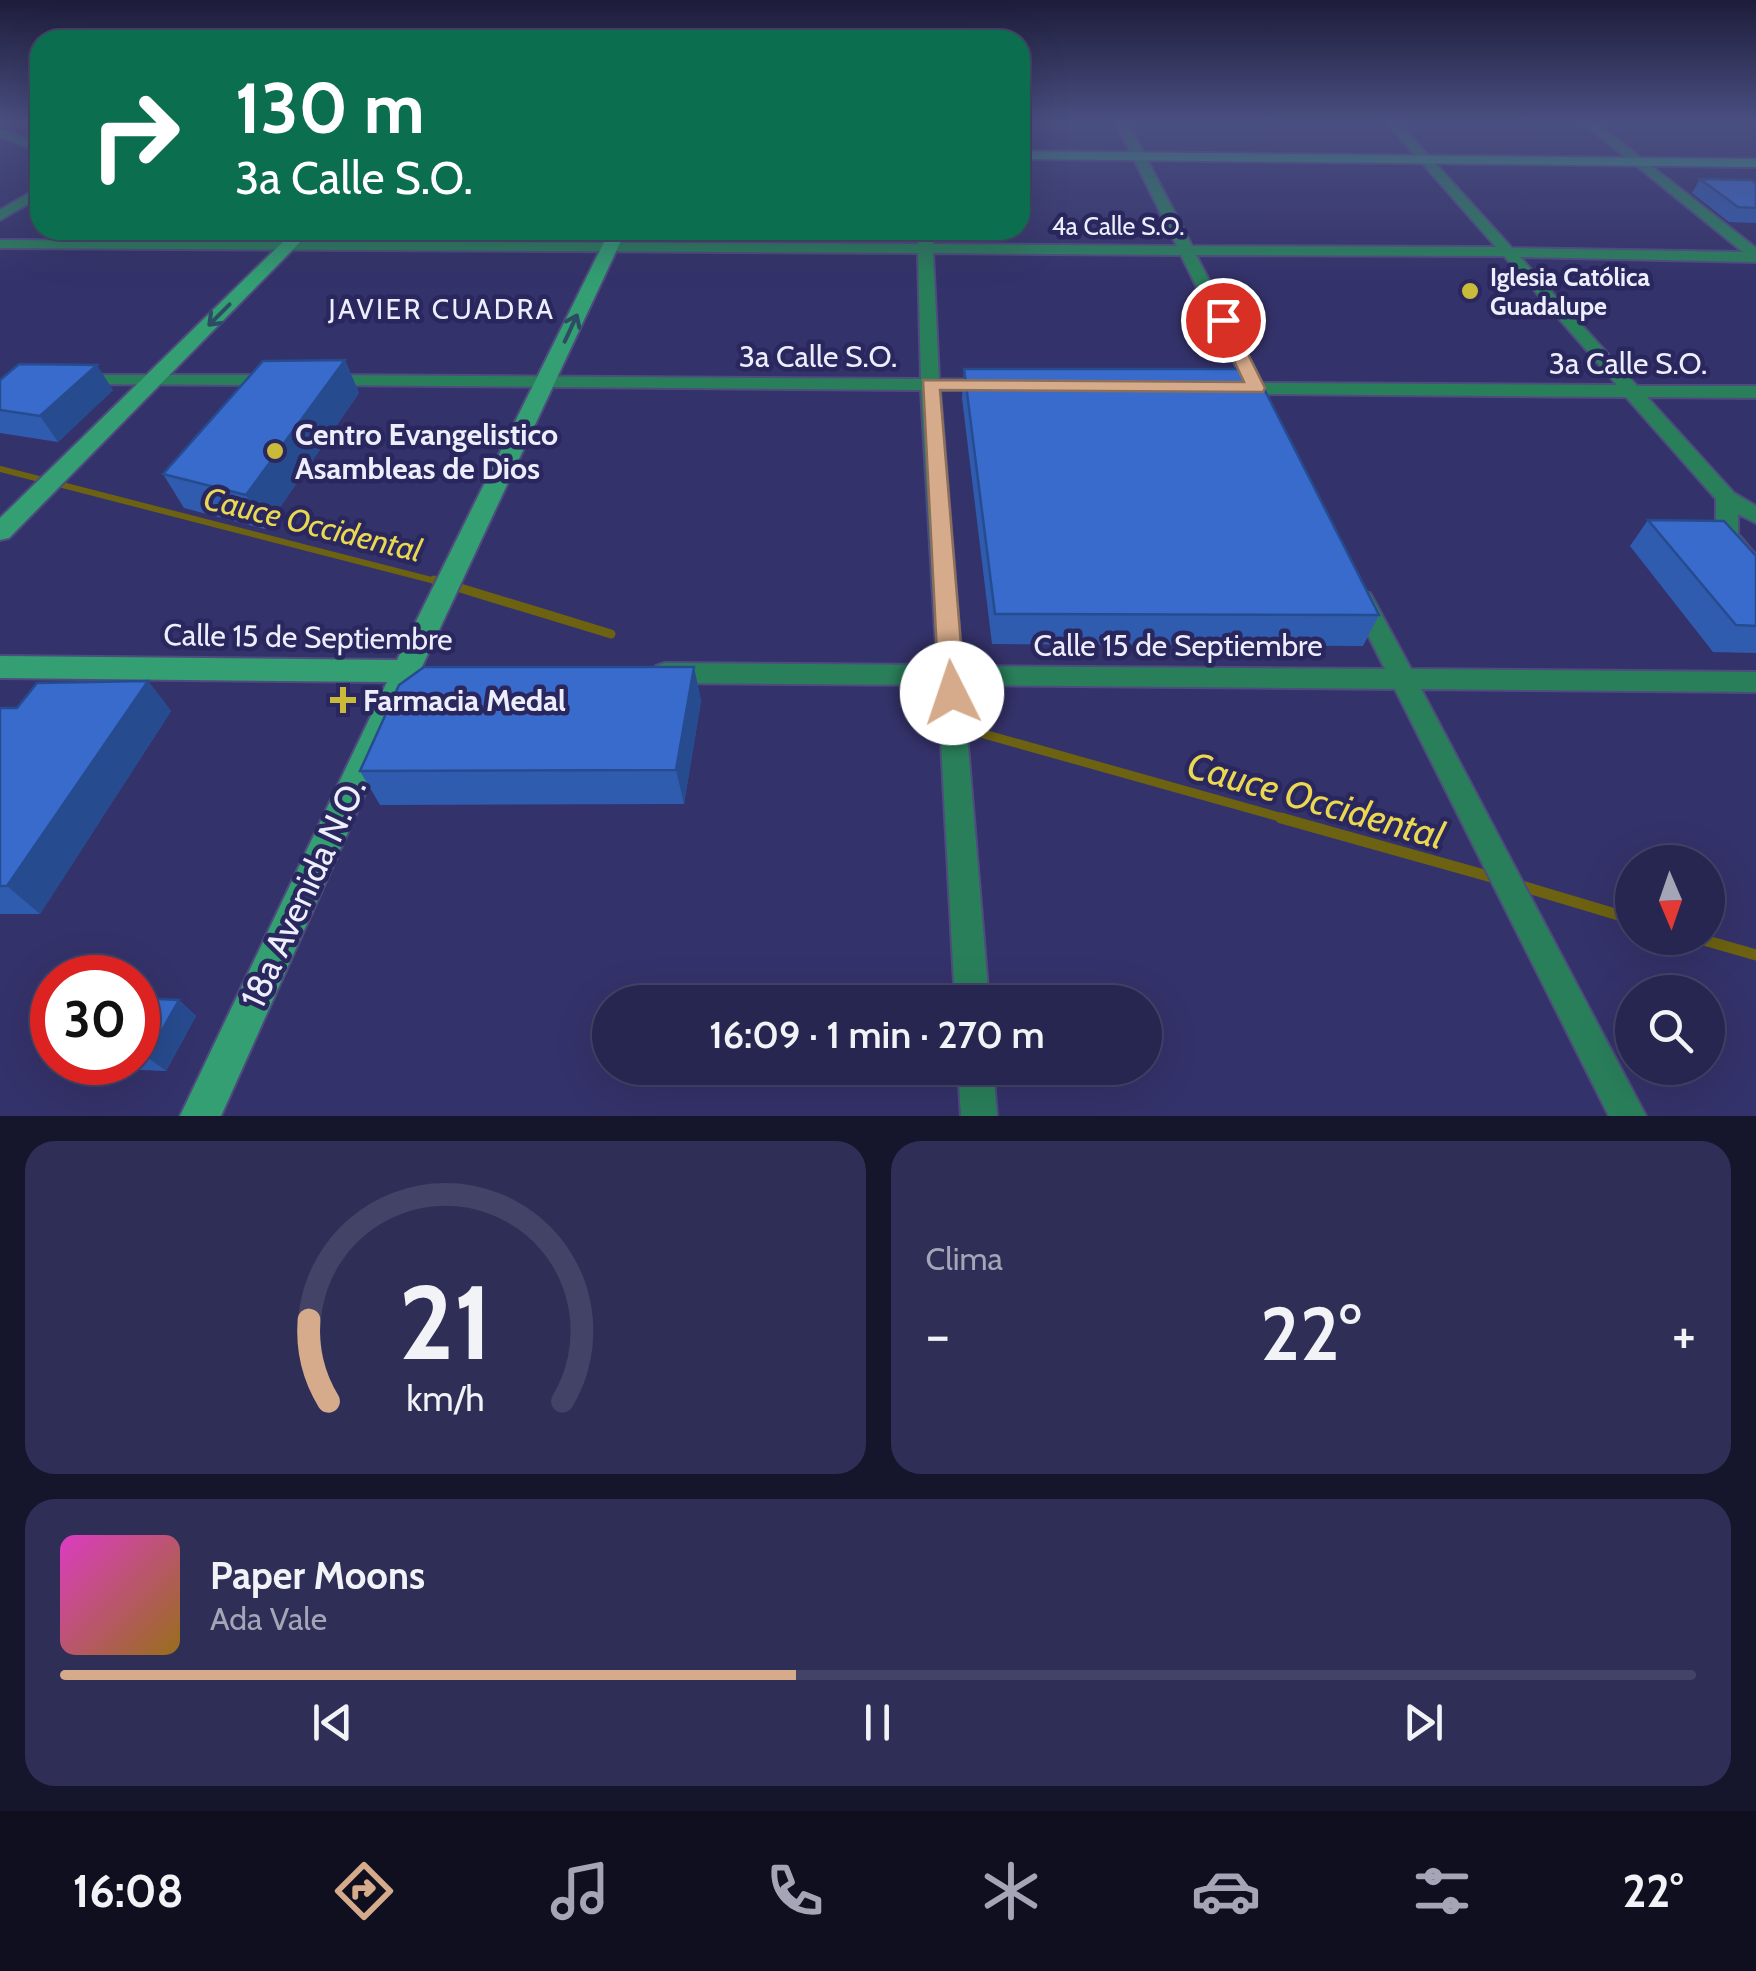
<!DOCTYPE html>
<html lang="es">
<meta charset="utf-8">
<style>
:root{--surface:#272650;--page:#2f2e57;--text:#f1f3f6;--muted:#a4a5b7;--line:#434367;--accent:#d6ab8b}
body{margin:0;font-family:Cabin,sans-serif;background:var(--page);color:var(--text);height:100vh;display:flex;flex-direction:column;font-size:38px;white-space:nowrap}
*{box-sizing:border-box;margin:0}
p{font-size:32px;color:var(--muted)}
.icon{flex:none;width:55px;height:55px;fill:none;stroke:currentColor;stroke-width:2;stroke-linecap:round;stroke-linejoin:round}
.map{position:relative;height:1116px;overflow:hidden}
.drawer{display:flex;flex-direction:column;gap:25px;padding:25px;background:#15152c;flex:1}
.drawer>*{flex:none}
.hud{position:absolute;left:30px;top:30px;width:1000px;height:210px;border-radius:30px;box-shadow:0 10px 40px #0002,0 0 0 2px var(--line);background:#0b6e4f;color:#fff;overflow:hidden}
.needle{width:65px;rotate:178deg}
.fabs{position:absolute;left:1615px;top:845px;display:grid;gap:20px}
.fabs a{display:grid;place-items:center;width:110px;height:110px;border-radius:50%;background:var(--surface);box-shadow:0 10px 40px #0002,0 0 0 2px var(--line);font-size:50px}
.speed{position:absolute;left:30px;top:955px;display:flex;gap:20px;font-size:50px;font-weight:700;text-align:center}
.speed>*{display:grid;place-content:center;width:130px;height:130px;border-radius:50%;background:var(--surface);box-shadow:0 10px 40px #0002,0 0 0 2px var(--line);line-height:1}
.speed .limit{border:15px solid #d22;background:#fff;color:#111}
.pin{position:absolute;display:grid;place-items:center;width:85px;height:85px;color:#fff;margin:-42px;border:5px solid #fff;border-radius:50%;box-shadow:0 2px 10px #0007}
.me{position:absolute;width:110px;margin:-55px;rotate:356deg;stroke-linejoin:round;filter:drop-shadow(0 0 8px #0008)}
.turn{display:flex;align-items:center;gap:35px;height:210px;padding:0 40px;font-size:45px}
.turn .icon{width:130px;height:130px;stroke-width:2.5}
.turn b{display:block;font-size:70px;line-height:85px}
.big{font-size:75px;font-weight:600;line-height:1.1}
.drawer .widget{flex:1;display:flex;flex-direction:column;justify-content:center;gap:15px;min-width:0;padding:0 35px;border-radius:30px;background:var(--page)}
.drawer .dial{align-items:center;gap:0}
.dial svg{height:260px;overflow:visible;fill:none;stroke:var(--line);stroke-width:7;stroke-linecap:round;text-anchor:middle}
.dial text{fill:var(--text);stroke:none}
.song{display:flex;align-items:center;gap:30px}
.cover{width:120px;height:120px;border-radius:15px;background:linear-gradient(135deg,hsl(310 70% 55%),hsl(40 70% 35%))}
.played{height:10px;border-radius:5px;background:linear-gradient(90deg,var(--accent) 45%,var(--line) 45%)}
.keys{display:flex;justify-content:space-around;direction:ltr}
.heat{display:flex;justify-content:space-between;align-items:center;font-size:55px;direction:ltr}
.drawer .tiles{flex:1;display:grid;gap:25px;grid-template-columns:1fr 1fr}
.widget:last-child{grid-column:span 2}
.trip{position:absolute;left:592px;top:985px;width:570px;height:100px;border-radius:50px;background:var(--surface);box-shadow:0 10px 40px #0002,0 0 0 2px var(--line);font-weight:600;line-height:100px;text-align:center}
.tab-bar{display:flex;height:160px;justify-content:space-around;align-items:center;background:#100f20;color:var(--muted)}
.tab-bar .icon{width:70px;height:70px}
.tab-bar .current{color:var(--accent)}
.tab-bar b{font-size:45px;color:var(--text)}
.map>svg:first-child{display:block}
</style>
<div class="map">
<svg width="1756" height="1116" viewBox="0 0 1756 1116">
<rect width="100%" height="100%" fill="#34326a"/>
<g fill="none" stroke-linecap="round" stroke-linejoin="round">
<polyline stroke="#6c6211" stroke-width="6" points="0,469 443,583"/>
<g stroke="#6c6211" stroke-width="9">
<polyline points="434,580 611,634"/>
<polyline points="984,734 1290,820"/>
</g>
<g stroke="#6c6211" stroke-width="11">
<polyline points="1281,818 1495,878"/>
<polyline points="1518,885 1632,919"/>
<polyline points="1697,938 1756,955"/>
</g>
<g stroke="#4e4c7e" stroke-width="4">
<g id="street">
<path d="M1115 121H1127L1192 246 1496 247 1385 121H1397L1512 248 1743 252 1581 121H1594L1756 248V262L1520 257 1637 386H1756V398L1647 397 1734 493 1756 506V523L1738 514V534L1756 555V578L1748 576 1716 536V499L1626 397 1268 394 1267 400 1260 402 1250 394 1235 393 1226 388 1229 384 1244 383 1181 255 933 253 939 379 993 380 1002 385 993 390H940L962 666 1385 669 1350 599 1354 593H1370L1411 669 1756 672V692L1421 689 1646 1116H1609L1395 689 963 685 989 1002H955L938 685 665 683 656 680 652 673 656 666 665 663 937 665 921 390 325 385 316 380 325 375 921 379 918 253 0 248V240L918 244V230H932L933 244 1177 246ZM1196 255 1504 256 1617 385 1262 383Z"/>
<polygon points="0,129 40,144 40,152 0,137"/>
<polygon points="40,187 40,197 0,220 0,210"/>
<polygon points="80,375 278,375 287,380 278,385 74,384 71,380"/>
<polygon points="958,1068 993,1068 997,1116 961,1116"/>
</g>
</g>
<g stroke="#4e4c7e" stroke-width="4">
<g id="secondary">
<polygon points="1020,151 1756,159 1756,167 1020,159"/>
<polygon points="295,230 312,230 9,538 0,540 0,518"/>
<polygon points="610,230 626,230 420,671 221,1116 180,1116 387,682 0,678 0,656 397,660"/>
</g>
</g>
<use href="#street" fill="#2a7f5b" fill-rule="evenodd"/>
<use href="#secondary" fill="#339f72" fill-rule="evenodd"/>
</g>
<g fill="#305caf">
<polygon points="1700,179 1756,183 1756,223 1729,222 1692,193"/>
<polygon points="173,230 266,230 258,237 177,237"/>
<polygon points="345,360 359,393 265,529 184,508 163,474"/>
<polygon points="964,369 1379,615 1363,646 992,644 962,398"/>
<polygon points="0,380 113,390 58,442 0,433"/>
<polygon points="1648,520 1756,556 1756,653 1713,652 1630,546"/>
<polygon points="694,667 701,701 684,804 380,805 360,771"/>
<polygon points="148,681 171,711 40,914 0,914 0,708 17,708"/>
<polygon points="138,998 179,1000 196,1016 166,1071 62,1067 55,1062 138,1062"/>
<polygon points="52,1032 52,1061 40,1053"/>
</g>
<g fill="#274b8f">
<polygon points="255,230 266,230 258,237"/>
<polygon points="345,360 359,393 265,529 246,495"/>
<polygon points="97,365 113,390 58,442 40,416"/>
<polygon points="694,667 701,701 684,804 676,770"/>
<polygon points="148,681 171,711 40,914 7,886"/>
<polygon points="179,1000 196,1016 166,1071 147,1057"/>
</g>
<g fill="#386bcc" stroke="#274b8f" stroke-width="2.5">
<polygon points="1700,179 1752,180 1756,183 1756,208 1738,207"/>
<polygon points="345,360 246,495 163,474 263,361"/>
<polygon points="19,364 97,365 40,416 0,410 0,380"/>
<polygon points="964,369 1254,369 1379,615 995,614"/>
<polygon points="1648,520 1724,521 1756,556 1756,626 1736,625"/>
<polygon points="424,667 694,667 676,770 360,771 399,685"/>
<polygon points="148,681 7,886 0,886 0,708 17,708 37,683"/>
<polygon points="138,998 179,1000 147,1057 138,1056"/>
<polygon points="52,1032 52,1053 40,1053"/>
</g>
<defs><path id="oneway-shaft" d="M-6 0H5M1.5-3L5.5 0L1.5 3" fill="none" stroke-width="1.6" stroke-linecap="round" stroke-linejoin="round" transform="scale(2.5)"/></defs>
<g stroke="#2d4b64">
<use href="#oneway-shaft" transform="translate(219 315) rotate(135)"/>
<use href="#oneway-shaft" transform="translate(571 328) rotate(-65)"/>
</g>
<linearGradient id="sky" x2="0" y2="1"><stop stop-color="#1d1c3a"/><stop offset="0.44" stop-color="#4a4f81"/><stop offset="1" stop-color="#4a4f81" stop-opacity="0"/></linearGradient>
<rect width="1756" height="277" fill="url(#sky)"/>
<polygon fill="#d6ab8b" stroke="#8b6f5a" stroke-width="2.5" points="1223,315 1231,320 1265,388 1263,392 940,390 965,693 961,700 943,700 939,693 923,380 1244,382 1215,320"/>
<g fill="#caba39" stroke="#2a275e" stroke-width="4">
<circle cx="1470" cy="291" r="10"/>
<circle cx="275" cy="451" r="10"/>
<path d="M338 685h10v10h10v10h-10v10h-10v-10h-10v-10h10z"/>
</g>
<g text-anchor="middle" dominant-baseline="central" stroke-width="9" stroke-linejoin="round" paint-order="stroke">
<g font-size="25" fill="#edeefc" stroke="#2a275e">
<text x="1118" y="226">4a Calle S.O.</text>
</g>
<g font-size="25" font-weight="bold" fill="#edeefc" stroke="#2a275e" text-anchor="start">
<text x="1490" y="277">Iglesia Católica<tspan x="1490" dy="29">Guadalupe</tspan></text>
</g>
<g font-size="28" letter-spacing="2.5" fill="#edeefc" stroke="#2a275e">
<text x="442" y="309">JAVIER CUADRA</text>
</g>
<g font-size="30" fill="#edeefc" stroke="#2a275e">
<text x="818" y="356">3a Calle S.O.</text>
<text x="1628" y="363">3a Calle S.O.</text>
<text transform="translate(308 637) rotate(1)">Calle 15 de Septiembre</text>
<text x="1178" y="645">Calle 15 de Septiembre</text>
</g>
<g font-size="30" font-weight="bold" fill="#edeefc" stroke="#2a275e" text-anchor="start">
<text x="295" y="434">Centro Evangelistico<tspan x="295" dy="34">Asambleas de Dios</tspan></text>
<text x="363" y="700">Farmacia Medal</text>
</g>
<g font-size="32" font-style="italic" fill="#ead851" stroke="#2a275e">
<text transform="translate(313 524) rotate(14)">Cauce Occidental</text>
</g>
<g font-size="35" fill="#edeefc" stroke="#2a275e">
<text transform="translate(303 893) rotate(-65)">18a Avenida N.O.</text>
</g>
<g font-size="38" font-style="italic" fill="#ead851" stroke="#2a275e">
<text transform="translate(1316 800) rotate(16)">Cauce Occidental</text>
</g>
</g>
</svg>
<div class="fabs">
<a><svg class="needle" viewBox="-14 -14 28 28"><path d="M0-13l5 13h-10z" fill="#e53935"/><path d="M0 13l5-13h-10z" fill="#a4a5b7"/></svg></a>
<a><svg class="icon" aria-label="search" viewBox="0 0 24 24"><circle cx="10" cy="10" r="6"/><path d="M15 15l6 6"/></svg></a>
</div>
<div class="speed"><div class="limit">30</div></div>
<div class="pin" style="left:1223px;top:320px;background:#d93025"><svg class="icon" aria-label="arrive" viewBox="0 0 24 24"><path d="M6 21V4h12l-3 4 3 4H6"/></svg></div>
<svg class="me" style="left:952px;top:693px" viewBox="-20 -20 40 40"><circle r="19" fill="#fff"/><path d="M0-13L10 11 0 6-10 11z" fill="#d6ab8b"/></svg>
<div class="trip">16:09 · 1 min · 270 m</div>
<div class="hud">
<div class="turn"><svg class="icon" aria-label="right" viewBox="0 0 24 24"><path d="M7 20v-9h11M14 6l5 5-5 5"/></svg><div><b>130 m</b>3a Calle S.O.</div></div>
</div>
</div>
<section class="drawer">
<div class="tiles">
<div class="widget dial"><svg viewBox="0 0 100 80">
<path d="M14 69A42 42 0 1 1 86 69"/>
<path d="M14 69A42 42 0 0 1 8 44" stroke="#d6ab8b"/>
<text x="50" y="56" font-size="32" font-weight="700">21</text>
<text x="50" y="72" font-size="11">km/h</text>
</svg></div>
<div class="widget"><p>Clima</p>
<div class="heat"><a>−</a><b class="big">22°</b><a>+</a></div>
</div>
<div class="widget">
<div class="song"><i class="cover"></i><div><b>Paper Moons</b><p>Ada Vale</p></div></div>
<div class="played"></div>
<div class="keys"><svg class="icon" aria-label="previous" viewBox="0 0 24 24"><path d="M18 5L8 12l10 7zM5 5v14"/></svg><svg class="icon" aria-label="pause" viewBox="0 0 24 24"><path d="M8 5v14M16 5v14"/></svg><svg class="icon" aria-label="next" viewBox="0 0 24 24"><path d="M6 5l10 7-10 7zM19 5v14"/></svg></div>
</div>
</div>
</section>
<nav class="tab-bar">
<b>16:08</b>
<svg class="icon current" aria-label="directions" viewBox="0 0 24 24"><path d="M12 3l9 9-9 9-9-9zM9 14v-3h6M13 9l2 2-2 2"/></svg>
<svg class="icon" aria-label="music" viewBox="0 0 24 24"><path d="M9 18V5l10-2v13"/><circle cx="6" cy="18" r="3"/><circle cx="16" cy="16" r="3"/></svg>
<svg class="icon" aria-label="phone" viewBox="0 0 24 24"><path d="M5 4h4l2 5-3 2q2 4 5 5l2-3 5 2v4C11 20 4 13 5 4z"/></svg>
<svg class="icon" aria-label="climate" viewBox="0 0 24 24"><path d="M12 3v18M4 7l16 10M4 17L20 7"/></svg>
<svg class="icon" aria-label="car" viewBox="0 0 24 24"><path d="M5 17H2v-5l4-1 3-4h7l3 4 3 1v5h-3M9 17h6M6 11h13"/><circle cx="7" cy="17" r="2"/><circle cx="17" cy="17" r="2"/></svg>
<svg class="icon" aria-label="filters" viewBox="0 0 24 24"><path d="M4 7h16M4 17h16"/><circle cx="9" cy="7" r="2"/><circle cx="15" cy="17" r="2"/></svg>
<b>22°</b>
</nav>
